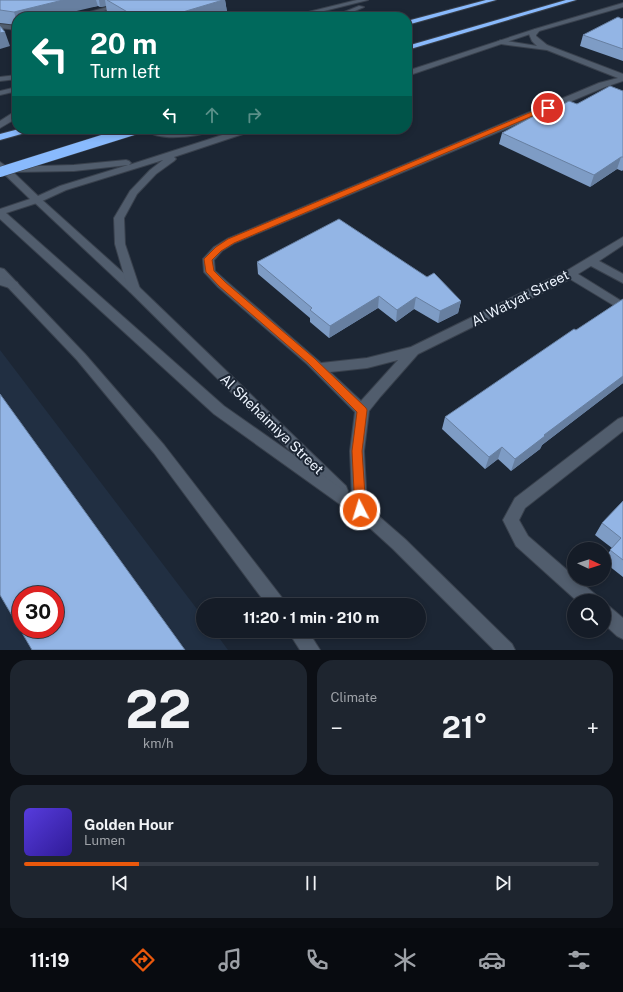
<!DOCTYPE html>
<meta charset="utf-8">
<style>
:root{--surface:#151c27;--page:#1e252f;--text:#f1f3f6;--muted:#9da1a7;--line:#343a44;--accent:#ea580c}
body{margin:0;font-family:"Public Sans",sans-serif;background:var(--page);color:var(--text);height:100vh;display:flex;flex-direction:column;font-size:15px;white-space:nowrap}
*{box-sizing:border-box;margin:0}
p{font-size:13px;color:var(--muted)}
.icon{flex:none;width:22px;height:22px;fill:none;stroke:currentColor;stroke-width:2;stroke-linecap:round;stroke-linejoin:round}
.map{position:relative;height:650px;overflow:hidden}
.sheet{display:flex;flex-direction:column;gap:10px;padding:10px;background:#0c0f15;flex:1}
.sheet>*{flex:none}
.guide{position:absolute;left:12px;top:12px;width:400px;height:122px;border-radius:16px;box-shadow:0 2px 6px #0003,0 0 0 1px var(--line);background:#00695c;color:#fff;overflow:hidden}
.needle{width:26px;rotate:94deg}
.fabs{position:absolute;left:567px;top:542px;display:grid;gap:8px}
.fabs a{display:grid;place-items:center;width:44px;height:44px;border-radius:50%;background:var(--surface);box-shadow:0 2px 6px #0003,0 0 0 1px var(--line);font-size:20px}
.speed{position:absolute;left:12px;top:586px;display:flex;gap:8px;font-size:20px;font-weight:700;text-align:center}
.speed>*{display:grid;place-content:center;width:52px;height:52px;border-radius:50%;background:var(--surface);box-shadow:0 2px 6px #0003,0 0 0 1px var(--line);line-height:1}
.speed .limit{border:6px solid #d22;background:#fff;color:#111}
.pin{position:absolute;display:grid;place-items:center;width:34px;height:34px;color:#fff;margin:-17px;border:2px solid #fff;border-radius:50%;box-shadow:0 1px 4px #0007}
.me{position:absolute;width:44px;margin:-22px;rotate:355deg;stroke-linejoin:round;filter:drop-shadow(0 0 3px #0008)}
.turn{display:flex;align-items:center;gap:14px;height:84px;padding:0 12px;font-size:18px}
.turn .icon{width:52px;height:52px;stroke-width:2.5}
.turn b{display:block;font-size:28px;line-height:34px}
.lanes{display:flex;align-items:center;height:38px;padding:0 12px;background:#0003;justify-content:center;gap:20px;direction:ltr}
.lanes .off{opacity:.35}
.big{font-size:30px;font-weight:700;line-height:1.1}
.sheet .card{flex:1;display:flex;flex-direction:column;justify-content:center;gap:6px;min-width:0;padding:0 14px;border-radius:16px;background:var(--page)}
.sheet .dial{align-items:center;gap:0}
.dial b{font-size:52px;line-height:1}
.song{display:flex;align-items:center;gap:12px}
.cover{width:48px;height:48px;border-radius:6px;background:linear-gradient(135deg,hsl(250 70% 55%),hsl(250 70% 35%))}
.played{height:4px;border-radius:2px;background:linear-gradient(90deg,var(--accent) 20%,var(--line) 20%)}
.keys{display:flex;justify-content:space-around;direction:ltr}
.heat{display:flex;justify-content:space-between;align-items:center;font-size:22px;direction:ltr}
.sheet .tiles{flex:1;display:grid;gap:10px;grid-template-columns:1fr 1fr}
.card:last-child{grid-column:span 2}
.trip{position:absolute;left:196px;top:598px;width:230px;height:40px;border-radius:20px;background:var(--surface);box-shadow:0 2px 6px #0003,0 0 0 1px var(--line);font-weight:700;line-height:40px;text-align:center}
.tab-bar{display:flex;height:64px;justify-content:space-around;align-items:center;background:#080b10;color:var(--muted)}
.tab-bar .icon{width:28px;height:28px}
.tab-bar .selected{color:var(--accent)}
.tab-bar b{font-size:18px;color:var(--text)}
.map>svg:first-child{display:block}
</style>
<div class="map">
<svg width="623" height="650" viewBox="0 0 623 650">
<rect width="100%" height="100%" fill="#1c2634"/>
<path fill="#212f42" fill-rule="evenodd" d="M0 350 203 617V631H214L228 650H0ZM21 595H55V629H21Z"/>
<g fill="none" stroke-linecap="round" stroke-linejoin="round">
<g stroke="#39414d" stroke-width="2">
<g id="street">
<polygon points="132,0 142,0 83,17 72,17"/>
<polygon points="0,24 17,26 17,30 0,28"/>
<path d="M535 29H539L540 30 536 35V36L547 45 623 74V81L605 87 235 243 222 251 214 260 215 271 226 281 321 363 367 358 411 347 566 271 623 237V245L599 261 623 274V283L591 266 578 274 623 302V311L570 279 418 354 381 396 369 411 364 451 367 506 405 539 512 644 515 650H494L393 549 349 509 346 504 349 499 352 498 350 451 355 412 307 364 218 287 204 272 203 259 214 247 227 239 599 83 618 78 547 50 501 44 497 42 501 40 537 46 532 41 529 34ZM398 360 361 401 330 372 367 368Z"/>
<polygon points="37,197 40,198 138,286 346,486 348,491 346,496 341,498 336,496 130,292 34,202 32,200 34,198"/>
<polygon points="0,268 4,269 85,354 164,445 283,599 285,605 267,605 154,453 77,360 0,279"/>
<polygon points="623,417 623,431 525,508 519,520 528,536 574,576 574,579 577,579 596,595 598,601 577,601 516,546 503,520 515,498 618,419"/>
<polygon points="604,604 610,607 623,618 623,639 617,636 604,624"/>
<polygon points="288,631 308,631 320,650 300,650"/>
</g>
</g>
<g stroke="#39414d" stroke-width="2">
<g id="secondary">
<polygon points="357,0 368,0 300,17 288,17"/>
<polygon points="623,3 623,7 539,31 407,76 407,71 535,29"/>
<polygon points="359,6 364,7 341,17 332,17"/>
<polygon points="17,75 17,79 0,81 0,77"/>
<polygon points="17,87 17,91 0,95 0,91"/>
<polygon points="14,112 17,112 17,118 0,128 0,121"/>
<path d="M145 129 180 132 215 129 214 131C197 136 159 143 145 129Z"/>
<path d="M241 129H253L252 131 174 157 176 159 174 161 156 174 137 194 124 218 125 244 140 289 138 292H130L128 289 115 244 114 218 130 191 150 170 163 160 66 190 40 202 6 213 224 406 365 505 368 510 365 515 360 517 355 515 214 414 0 219V209L30 199 0 170V162L7 167 74 165 126 160 129 161 131 163 129 165ZM128 165 60 186 38 196 13 172 74 171Z"/>
<polygon points="0,277 17,282 19,285 17,288 13,289 0,285"/>
</g>
</g>
<g stroke="#39414d" stroke-width="2">
<g id="highway">
<polygon points="486,0 496,0 407,25 407,21"/>
<polygon points="566,0 576,0 407,50 407,46"/>
<polygon points="19,129 33,129 32,131 0,140 0,134"/>
</g>
</g>
<use href="#street" fill="#515d6d" fill-rule="evenodd"/>
<use href="#secondary" fill="#515d6d" fill-rule="evenodd"/>
<use href="#highway" fill="#89bafd" fill-rule="evenodd"/>
<g stroke="#39414d" stroke-width="11" stroke-linecap="butt">
<polyline id="highway-bridge" points="0,172 137,129"/>
</g>
<use href="#highway-bridge" stroke="#89bafd" stroke-width="10"/>
</g>
<g fill="#7e9cc5">
<polygon points="0,0 225,0 227,12 212,17 116,17 107,12 106,6 100,7 98,6 17,17 17,25 0,23"/>
<polygon points="623,18 623,61 580,46 583,35"/>
<polygon points="623,91 623,170 622,171 617,169 590,187 499,144 502,133 551,111"/>
<polygon points="257,262 461,301 458,313 438,323 414,309 396,322 378,308 329,338 310,322 310,318 258,274"/>
<polygon points="623,299 623,383 542,445 540,449 511,471 498,459 485,469 442,429 445,417"/>
<polygon points="623,501 623,577 604,562 604,559 612,548 595,535 602,523"/>
</g>
<g fill="#677fa0">
<polygon points="63,0 96,0 98,6 51,17 17,17 17,22 14,12"/>
<polygon points="99,0 105,0 106,6 100,7"/>
<polygon points="223,0 225,0 227,12 212,17 166,17"/>
<polygon points="149,15 149,17 141,17"/>
<polygon points="5,32 10,46 0,49 0,33"/>
<polygon points="621,157 617,169 590,187 594,175"/>
<polygon points="379,296 378,308 329,338 330,326"/>
<polygon points="416,297 414,309 396,322 397,310"/>
<polygon points="461,301 458,313 438,323 440,311"/>
<polygon points="623,376 623,383 542,445 540,449 511,471 515,459 544,435"/>
<polygon points="502,447 498,459 485,469 489,457"/>
</g>
<g fill="#93b5e5" stroke="#677fa0" fill-rule="evenodd">
<polygon points="0,0 63,0 14,12 0,10"/>
<polygon points="107,0 223,0 166,17 153,17 149,15 141,17 136,17"/>
<polygon points="618,17 622,19 623,18 623,49 583,35"/>
<polygon points="0,26 5,32 0,33"/>
<polygon points="610,86 623,91 623,157 621,157 594,175 502,133 547,109 551,111 569,101 577,104"/>
<polygon points="339,219 427,277 434,273 461,301 440,311 416,297 397,310 379,296 330,326 310,310 312,308 257,262"/>
<polygon points="623,299 623,376 544,435 545,436 515,459 502,447 489,457 445,417 574,329 576,330"/>
<path d="M0 394 185 650H32L0 595ZM21 595H55V629H21Z"/>
<polygon points="623,501 623,560 610,550 621,538 602,523"/>
</g>
<polygon fill="#ea580c" stroke="#983908" points="546,106 551,108 234,243 221,251 212,260 214,271 225,282 314,358 366,408 367,410 362,451 366,510 365,514 360,515 356,514 355,510 352,451 357,412 308,363 219,286 206,272 204,259 216,247 228,239"/>
<g text-anchor="middle" dominant-baseline="central" stroke-width="4" stroke-linejoin="round" paint-order="stroke">
<g font-size="14" fill="#ecf3fd" stroke="#1c2634">
<text transform="translate(520 298) rotate(-27)">Al Watyat Street</text>
<text transform="translate(272 424) rotate(44)">Al Shehaimiya Street</text>
</g>
</g>
</svg>
<div class="fabs">
<a><svg class="needle" viewBox="-14 -14 28 28"><path d="M0-13l5 13h-10z" fill="#e53935"/><path d="M0 13l5-13h-10z" fill="#9da1a7"/></svg></a>
<a><svg class="icon" aria-label="search" viewBox="0 0 24 24"><circle cx="10" cy="10" r="6"/><path d="M15 15l6 6"/></svg></a>
</div>
<div class="speed"><div class="limit">30</div></div>
<div class="pin" style="left:548px;top:108px;background:#d93025"><svg class="icon" aria-label="arrive" viewBox="0 0 24 24"><path d="M6 21V4h12l-3 4 3 4H6"/></svg></div>
<svg class="me" style="left:360px;top:510px" viewBox="-20 -20 40 40"><circle r="17" fill="#ea580c" stroke="#fff" stroke-width="3"/><path d="M0-11L8 9 0 5-8 9z" fill="#fff"/></svg>
<div class="trip">11:20 · 1 min · 210 m</div>
<div class="guide">
<div class="turn"><svg class="icon" aria-label="left" viewBox="0 0 24 24"><path d="M17 20v-9H6M10 6l-5 5 5 5"/></svg><div><b>20 m</b>Turn left</div></div>
<div class="lanes"><svg class="icon" aria-label="left" viewBox="0 0 24 24"><path d="M17 20v-9H6M10 6l-5 5 5 5"/></svg><svg class="icon off" aria-label="ahead" viewBox="0 0 24 24"><path d="M12 20V5M6 11l6-6 6 6"/></svg><svg class="icon off" aria-label="right" viewBox="0 0 24 24"><path d="M7 20v-9h11M14 6l5 5-5 5"/></svg></div>
</div>
</div>
<section class="sheet">
<div class="tiles">
<div class="card dial"><b>22</b><p>km/h</p></div>
<div class="card"><p>Climate</p>
<div class="heat"><a>−</a><b class="big">21°</b><a>+</a></div>
</div>
<div class="card">
<div class="song"><i class="cover"></i><div><b>Golden Hour</b><p>Lumen</p></div></div>
<div class="played"></div>
<div class="keys"><svg class="icon" aria-label="previous" viewBox="0 0 24 24"><path d="M18 5L8 12l10 7zM5 5v14"/></svg><svg class="icon" aria-label="pause" viewBox="0 0 24 24"><path d="M8 5v14M16 5v14"/></svg><svg class="icon" aria-label="next" viewBox="0 0 24 24"><path d="M6 5l10 7-10 7zM19 5v14"/></svg></div>
</div>
</div>
</section>
<nav class="tab-bar">
<b>11:19</b>
<svg class="icon selected" aria-label="directions" viewBox="0 0 24 24"><path d="M12 3l9 9-9 9-9-9zM9 14v-3h6M13 9l2 2-2 2"/></svg>
<svg class="icon" aria-label="music" viewBox="0 0 24 24"><path d="M9 18V5l10-2v13"/><circle cx="6" cy="18" r="3"/><circle cx="16" cy="16" r="3"/></svg>
<svg class="icon" aria-label="phone" viewBox="0 0 24 24"><path d="M5 4h4l2 5-3 2q2 4 5 5l2-3 5 2v4C11 20 4 13 5 4z"/></svg>
<svg class="icon" aria-label="climate" viewBox="0 0 24 24"><path d="M12 3v18M4 7l16 10M4 17L20 7"/></svg>
<svg class="icon" aria-label="car" viewBox="0 0 24 24"><path d="M5 17H2v-5l4-1 3-4h7l3 4 3 1v5h-3M9 17h6M6 11h13"/><circle cx="7" cy="17" r="2"/><circle cx="17" cy="17" r="2"/></svg>
<svg class="icon" aria-label="filters" viewBox="0 0 24 24"><path d="M4 7h16M4 17h16"/><circle cx="9" cy="7" r="2"/><circle cx="15" cy="17" r="2"/></svg>
</nav>
